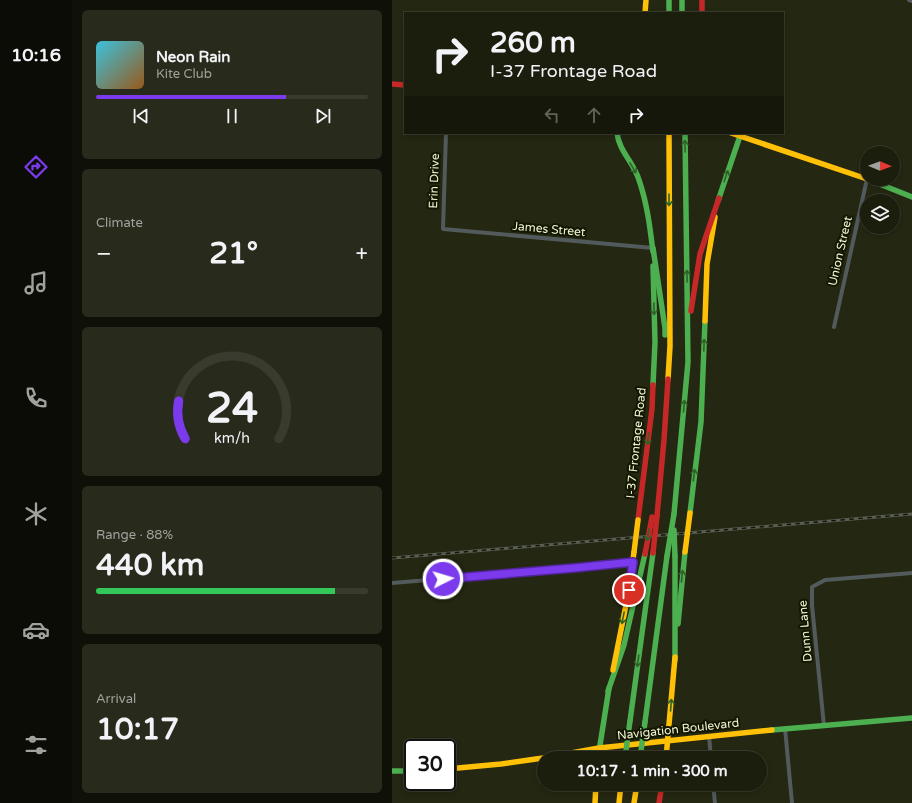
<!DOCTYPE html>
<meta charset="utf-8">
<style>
:root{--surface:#1b1d0d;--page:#282a1b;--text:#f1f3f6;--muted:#a0a29d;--line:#393b2e;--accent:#7c3aed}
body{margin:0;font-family:"Varela Round",sans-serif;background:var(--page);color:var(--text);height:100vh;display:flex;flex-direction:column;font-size:15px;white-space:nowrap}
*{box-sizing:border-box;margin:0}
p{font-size:13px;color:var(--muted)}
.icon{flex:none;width:22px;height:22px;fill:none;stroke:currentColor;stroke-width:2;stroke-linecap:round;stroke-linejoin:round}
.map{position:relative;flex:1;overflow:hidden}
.side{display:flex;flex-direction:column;gap:10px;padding:10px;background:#0f1007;width:320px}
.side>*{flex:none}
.hud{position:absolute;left:12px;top:12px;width:380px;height:122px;border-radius:0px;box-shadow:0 2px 6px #0003,0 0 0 1px var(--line);background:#1b1d0d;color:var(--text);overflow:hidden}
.needle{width:26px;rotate:91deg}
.tools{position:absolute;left:468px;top:146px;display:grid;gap:8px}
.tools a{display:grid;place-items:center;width:40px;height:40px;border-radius:50%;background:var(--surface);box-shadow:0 2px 6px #0003,0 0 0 1px var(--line);font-size:20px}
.speed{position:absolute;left:12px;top:739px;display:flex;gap:8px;font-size:20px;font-weight:700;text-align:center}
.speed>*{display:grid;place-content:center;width:52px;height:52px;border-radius:50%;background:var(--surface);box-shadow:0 2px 6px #0003,0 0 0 1px var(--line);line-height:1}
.speed .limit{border:2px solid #111;border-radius:6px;background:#fff;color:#111}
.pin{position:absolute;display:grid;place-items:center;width:34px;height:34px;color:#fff;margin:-17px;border:2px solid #fff;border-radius:50%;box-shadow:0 1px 4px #0007}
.me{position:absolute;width:44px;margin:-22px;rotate:85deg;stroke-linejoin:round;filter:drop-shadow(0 0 3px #0008)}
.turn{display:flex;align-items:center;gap:14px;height:84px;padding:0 20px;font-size:18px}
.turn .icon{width:52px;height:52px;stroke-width:2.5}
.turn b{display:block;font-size:28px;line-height:34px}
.lanes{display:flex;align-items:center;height:38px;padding:0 20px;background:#0003;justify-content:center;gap:20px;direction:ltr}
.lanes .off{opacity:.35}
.big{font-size:30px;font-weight:700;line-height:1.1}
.side .widget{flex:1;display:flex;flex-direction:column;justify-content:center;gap:6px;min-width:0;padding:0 14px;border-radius:6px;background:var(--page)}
.side .dial{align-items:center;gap:0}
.dial svg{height:104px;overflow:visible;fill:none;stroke:var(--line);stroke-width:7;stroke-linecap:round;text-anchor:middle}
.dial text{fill:var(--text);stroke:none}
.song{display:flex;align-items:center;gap:12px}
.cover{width:48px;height:48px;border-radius:6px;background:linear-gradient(135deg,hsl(190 70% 55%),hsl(30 70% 35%))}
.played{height:4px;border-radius:2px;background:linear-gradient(90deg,var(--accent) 70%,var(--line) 70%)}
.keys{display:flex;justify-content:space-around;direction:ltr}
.heat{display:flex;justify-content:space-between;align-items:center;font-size:22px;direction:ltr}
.charge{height:6px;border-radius:3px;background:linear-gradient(90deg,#34c759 88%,var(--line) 0)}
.trip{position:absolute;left:145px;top:751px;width:230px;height:40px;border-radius:20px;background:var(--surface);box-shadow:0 2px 6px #0003,0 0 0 1px var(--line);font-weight:700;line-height:40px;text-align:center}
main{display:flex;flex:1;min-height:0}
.dock{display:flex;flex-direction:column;width:72px;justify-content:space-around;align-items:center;background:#0b0c05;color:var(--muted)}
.dock .icon{width:28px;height:28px}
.dock .active{color:var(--accent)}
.dock b{font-size:18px;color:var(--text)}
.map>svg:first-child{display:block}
</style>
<main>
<nav class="dock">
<b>10:16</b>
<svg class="icon active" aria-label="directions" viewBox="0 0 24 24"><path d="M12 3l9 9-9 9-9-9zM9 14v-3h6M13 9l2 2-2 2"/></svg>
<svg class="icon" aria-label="music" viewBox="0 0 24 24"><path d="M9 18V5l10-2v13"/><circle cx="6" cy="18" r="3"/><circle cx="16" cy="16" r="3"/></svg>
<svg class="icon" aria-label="phone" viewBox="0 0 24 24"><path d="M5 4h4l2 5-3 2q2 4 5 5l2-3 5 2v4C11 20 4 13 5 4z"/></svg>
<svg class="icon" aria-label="climate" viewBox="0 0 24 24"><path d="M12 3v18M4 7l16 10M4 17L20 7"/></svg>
<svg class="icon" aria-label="car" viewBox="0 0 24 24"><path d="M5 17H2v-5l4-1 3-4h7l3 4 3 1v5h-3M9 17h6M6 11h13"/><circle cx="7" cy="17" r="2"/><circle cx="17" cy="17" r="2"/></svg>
<svg class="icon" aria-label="filters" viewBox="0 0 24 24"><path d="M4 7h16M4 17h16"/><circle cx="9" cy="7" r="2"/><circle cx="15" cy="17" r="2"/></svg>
</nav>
<section class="side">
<div class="widget">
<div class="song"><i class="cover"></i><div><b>Neon Rain</b><p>Kite Club</p></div></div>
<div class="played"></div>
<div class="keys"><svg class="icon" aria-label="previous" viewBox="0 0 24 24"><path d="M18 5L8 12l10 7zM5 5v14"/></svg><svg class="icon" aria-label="pause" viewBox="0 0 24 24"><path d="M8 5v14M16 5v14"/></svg><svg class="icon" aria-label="next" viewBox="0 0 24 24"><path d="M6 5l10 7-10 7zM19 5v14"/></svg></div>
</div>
<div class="widget"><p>Climate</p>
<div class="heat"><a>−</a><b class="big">21°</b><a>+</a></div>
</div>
<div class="widget dial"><svg viewBox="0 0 100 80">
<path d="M14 69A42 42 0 1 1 86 69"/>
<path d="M14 69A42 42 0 0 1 9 40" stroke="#7c3aed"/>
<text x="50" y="56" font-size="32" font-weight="700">24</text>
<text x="50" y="72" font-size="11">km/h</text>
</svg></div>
<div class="widget"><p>Range · 88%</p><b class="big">440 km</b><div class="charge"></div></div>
<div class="widget"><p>Arrival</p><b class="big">10:17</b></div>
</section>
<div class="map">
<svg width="520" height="803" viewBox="0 0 520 803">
<rect width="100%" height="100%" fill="#242711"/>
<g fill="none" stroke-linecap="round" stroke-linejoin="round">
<g stroke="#525a5c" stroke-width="4">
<polyline points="517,0 520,1"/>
<polyline points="54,133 51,229 261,248"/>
<polyline points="442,327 475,179"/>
<polyline points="0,583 182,568 241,562"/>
<polyline points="432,726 420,605 420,587 433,580 520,573"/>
<polyline points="393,728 400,803"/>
<polyline points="317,736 319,758"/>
<polyline points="321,784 323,803"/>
</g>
<g stroke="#4caf50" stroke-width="5.5">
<polyline points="277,0 277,13"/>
<polyline points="290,0 290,13"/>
<path d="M225 133C227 151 242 163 247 180 255 203 258 227 261 252"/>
<polyline points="475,179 520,197"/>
<polyline points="326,201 349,133"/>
<polyline points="261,248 273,328 273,335"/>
<polyline points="261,266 263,342 261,385"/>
<polyline points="298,513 309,422 313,321"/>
<polyline points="282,514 296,362 293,133"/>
<polyline points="283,556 283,660"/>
<polyline points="286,624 293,552"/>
<polyline points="216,691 232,645 253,554"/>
<polyline points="238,721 261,553"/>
<polyline points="253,722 275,556"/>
<polyline points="380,730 520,718"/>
<polyline points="206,758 217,688"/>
<polyline points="0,771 21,771"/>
</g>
<g stroke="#ffc107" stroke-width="5.5">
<polyline points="253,13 254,0"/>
<polyline points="339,133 475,179"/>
<polyline points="313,321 315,264 323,217"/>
<polyline points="276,379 278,346 277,133"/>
<polyline points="221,670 237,590 242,552"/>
<polyline points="274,758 283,657"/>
<polyline points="55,769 109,764 151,758 207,748 380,730"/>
<polyline points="203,803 204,784"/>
<polyline points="227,803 229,784"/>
<polyline points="242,803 245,784"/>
</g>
<g stroke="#c62828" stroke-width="5.5">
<polyline points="310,0 310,13"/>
<polyline points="0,84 13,85"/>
<polyline points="299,311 308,254 327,198"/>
<polyline points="265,516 272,440 276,379"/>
<polyline points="246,520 260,409 261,385"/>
<polyline points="267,803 270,784"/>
</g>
<g stroke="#585e54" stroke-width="3">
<polyline id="rail" points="0,558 520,514"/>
</g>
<use href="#rail" stroke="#131600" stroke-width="1.5" stroke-dasharray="4.5" stroke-linecap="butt"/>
<g stroke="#4caf50" stroke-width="5.5">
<polyline points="282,530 283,556"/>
<polyline points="275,556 282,514"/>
<polyline points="233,758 238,721"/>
<polyline points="248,758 253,722"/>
</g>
<g stroke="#ffc107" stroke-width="5.5">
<polyline points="242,552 246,520"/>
<polyline points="293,552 298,513"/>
</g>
<g stroke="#c62828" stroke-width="5.5">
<polyline points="261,553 265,516"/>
<polyline points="253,554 260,517"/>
</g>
</g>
<defs><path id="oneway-shaft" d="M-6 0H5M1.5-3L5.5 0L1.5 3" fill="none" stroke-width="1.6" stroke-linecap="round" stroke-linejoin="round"/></defs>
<g stroke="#306228">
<use href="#oneway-shaft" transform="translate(293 146) rotate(-91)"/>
<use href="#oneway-shaft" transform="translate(241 168) rotate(60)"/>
<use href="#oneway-shaft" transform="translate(334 176) rotate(-71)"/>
<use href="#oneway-shaft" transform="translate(277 200) rotate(90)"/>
<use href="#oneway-shaft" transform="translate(295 276) rotate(-91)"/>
<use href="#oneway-shaft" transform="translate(262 309) rotate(89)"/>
<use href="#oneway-shaft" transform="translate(312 345) rotate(-88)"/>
<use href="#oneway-shaft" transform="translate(292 406) rotate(-85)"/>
<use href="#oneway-shaft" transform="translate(256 439) rotate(97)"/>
<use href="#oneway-shaft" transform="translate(302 475) rotate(-83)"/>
<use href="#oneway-shaft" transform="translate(256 535) rotate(100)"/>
<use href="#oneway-shaft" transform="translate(290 576) rotate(-85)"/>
<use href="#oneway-shaft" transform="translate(231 618) rotate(101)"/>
<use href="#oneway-shaft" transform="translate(246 661) rotate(98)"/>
<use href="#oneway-shaft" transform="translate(279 705) rotate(-86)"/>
</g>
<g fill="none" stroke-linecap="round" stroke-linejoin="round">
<g stroke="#51269a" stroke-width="10">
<polyline id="route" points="51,579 182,568 241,562 237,590"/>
</g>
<use href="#route" stroke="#7c3aed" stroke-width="7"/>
</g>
<g text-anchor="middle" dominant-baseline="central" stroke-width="4" stroke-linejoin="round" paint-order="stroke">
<g font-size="12" fill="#eef6d2" stroke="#131600">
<text transform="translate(42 181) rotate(-88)">Erin Drive</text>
<text transform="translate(157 229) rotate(5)">James Street</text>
<text transform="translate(448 251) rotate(-77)">Union Street</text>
<text transform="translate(244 443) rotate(-84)">I-37 Frontage Road</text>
<text transform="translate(413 631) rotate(-95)">Dunn Lane</text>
<text transform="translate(286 729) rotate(-6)">Navigation Boulevard</text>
</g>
</g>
</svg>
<div class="tools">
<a><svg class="needle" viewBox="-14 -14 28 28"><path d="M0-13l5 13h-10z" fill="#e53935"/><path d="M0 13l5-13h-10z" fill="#a0a29d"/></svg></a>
<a><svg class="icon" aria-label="layers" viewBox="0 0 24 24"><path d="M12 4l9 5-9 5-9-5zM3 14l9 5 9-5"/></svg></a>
</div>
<div class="speed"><div class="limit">30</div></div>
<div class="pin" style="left:237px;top:590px;background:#d93025"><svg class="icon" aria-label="arrive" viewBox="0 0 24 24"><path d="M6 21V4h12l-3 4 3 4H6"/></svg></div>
<svg class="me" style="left:51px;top:579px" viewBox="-20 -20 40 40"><circle r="17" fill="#7c3aed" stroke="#fff" stroke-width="3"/><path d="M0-11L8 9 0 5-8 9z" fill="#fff"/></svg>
<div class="trip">10:17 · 1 min · 300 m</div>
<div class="hud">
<div class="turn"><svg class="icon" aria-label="right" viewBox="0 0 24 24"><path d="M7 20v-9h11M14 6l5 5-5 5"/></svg><div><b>260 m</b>I-37 Frontage Road</div></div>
<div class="lanes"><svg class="icon off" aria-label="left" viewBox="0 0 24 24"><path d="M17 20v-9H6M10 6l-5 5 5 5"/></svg><svg class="icon off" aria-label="ahead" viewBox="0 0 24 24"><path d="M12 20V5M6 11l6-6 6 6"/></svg><svg class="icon" aria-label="right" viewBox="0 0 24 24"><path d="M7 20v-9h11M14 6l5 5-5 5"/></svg></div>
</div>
</div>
</main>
